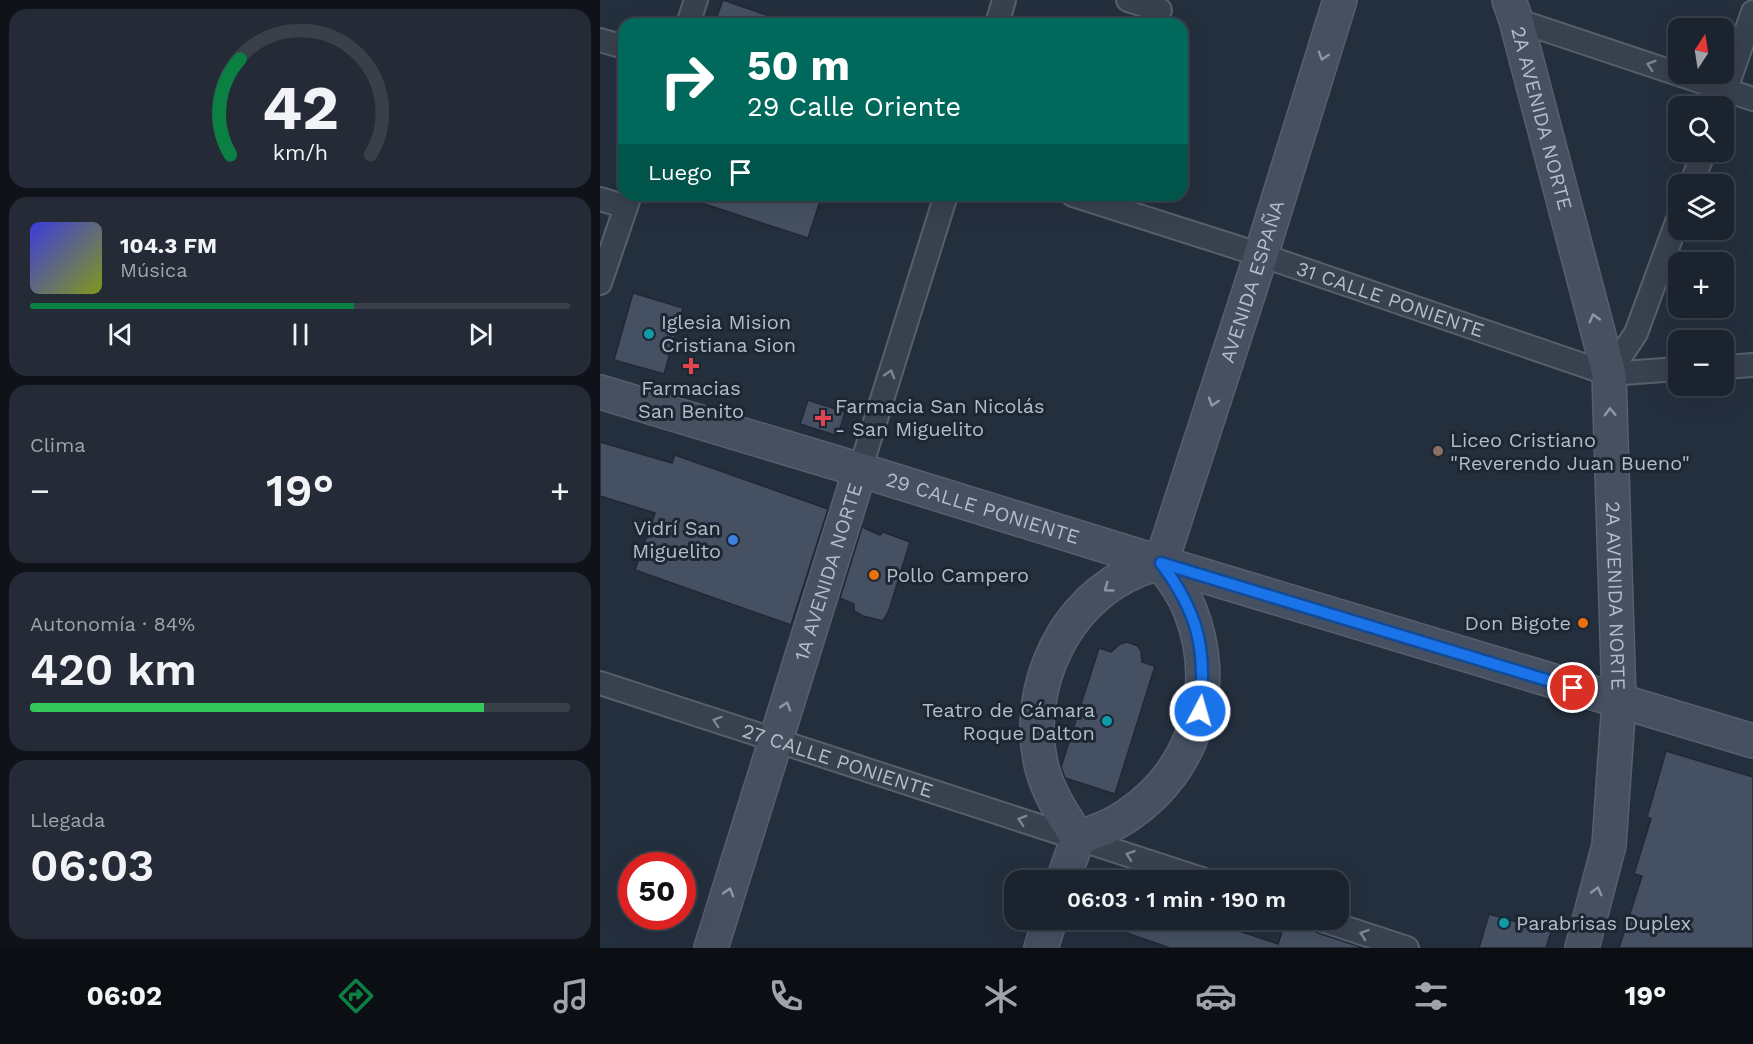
<!DOCTYPE html>
<html lang="es">
<meta charset="utf-8">
<style>
:root{--surface:#1b232e;--page:#242b36;--text:#f1f3f6;--muted:#a0a4aa;--line:#39404a;--accent:#0b8043}
body{margin:0;font-family:"Work Sans",sans-serif;background:var(--page);color:var(--text);height:100vh;display:flex;flex-direction:column;font-size:22px;white-space:nowrap}
*{box-sizing:border-box;margin:0}
p{font-size:20px;color:var(--muted)}
.icon{flex:none;width:33px;height:33px;fill:none;stroke:currentColor;stroke-width:2;stroke-linecap:round;stroke-linejoin:round}
.map{position:relative;flex:1;overflow:hidden}
.details{display:flex;flex-direction:column;gap:9px;padding:9px;background:#0f1319;width:600px}
.details>*{flex:none}
.banner{position:absolute;left:18px;top:18px;width:570px;height:183px;border-radius:18px;box-shadow:0 6px 24px #0002,0 0 0 2px var(--line);background:#00695c;color:#fff;overflow:hidden}
.needle{width:39px;rotate:12deg}
.tools{position:absolute;left:1068px;top:18px;display:grid;gap:12px}
.tools a{display:grid;place-items:center;width:66px;height:66px;border-radius:12px;background:var(--surface);box-shadow:0 6px 24px #0002,0 0 0 2px var(--line);font-size:30px}
.speed{position:absolute;left:18px;top:852px;display:flex;gap:12px;font-size:30px;font-weight:700;text-align:center}
.speed>*{display:grid;place-content:center;width:78px;height:78px;border-radius:50%;background:var(--surface);box-shadow:0 6px 24px #0002,0 0 0 2px var(--line);line-height:1}
.speed .limit{border:9px solid #d22;background:#fff;color:#111}
.pin{position:absolute;display:grid;place-items:center;width:51px;height:51px;color:#fff;margin:-26px;border:3px solid #fff;border-radius:50%;box-shadow:0 2px 6px #0007}
.me{position:absolute;width:66px;margin:-33px;rotate:6deg;stroke-linejoin:round;filter:drop-shadow(0 0 4px #0008)}
.turn{display:flex;align-items:center;gap:21px;height:126px;padding:0 30px;font-size:27px}
.turn .icon{width:78px;height:78px;stroke-width:2.5}
.turn b{display:block;font-size:42px;line-height:51px}
.then{display:flex;align-items:center;height:57px;padding:0 30px;background:#0003;gap:12px;font-size:22px}
.big{font-size:45px;font-weight:600;line-height:1.1}
.details .card{flex:1;display:flex;flex-direction:column;justify-content:center;gap:9px;min-width:0;padding:0 21px;border-radius:18px;background:var(--page)}
.details .dial{align-items:center;gap:0}
.dial svg{height:156px;overflow:visible;fill:none;stroke:var(--line);stroke-width:7;stroke-linecap:round;text-anchor:middle}
.dial text{fill:var(--text);stroke:none}
.song{display:flex;align-items:center;gap:18px}
.cover{width:72px;height:72px;border-radius:9px;background:linear-gradient(135deg,hsl(240 70% 55%),hsl(70 70% 35%))}
.played{height:6px;border-radius:3px;background:linear-gradient(90deg,var(--accent) 60%,var(--line) 60%)}
.keys{display:flex;justify-content:space-around;direction:ltr}
.heat{display:flex;justify-content:space-between;align-items:center;font-size:33px;direction:ltr}
.charge{height:9px;border-radius:4px;background:linear-gradient(90deg,#34c759 84%,var(--line) 0)}
.trip{position:absolute;left:404px;top:870px;width:345px;height:60px;border-radius:18px;background:var(--surface);box-shadow:0 6px 24px #0002,0 0 0 2px var(--line);font-weight:600;line-height:60px;text-align:center}
.tab-bar{display:flex;height:96px;justify-content:space-around;align-items:center;background:#0b0e12;color:var(--muted)}
.tab-bar .icon{width:42px;height:42px}
.tab-bar .on{color:var(--accent)}
.tab-bar b{font-size:27px;color:var(--text)}
main{display:flex;flex:1;min-height:0}
.map>svg:first-child{display:block}
</style>
<main>
<section class="details">
<div class="card dial"><svg viewBox="0 0 100 80">
<path d="M14 69A42 42 0 1 1 86 69"/>
<path d="M14 69A42 42 0 0 1 19 20" stroke="#0b8043"/>
<text x="50" y="56" font-size="32" font-weight="700">42</text>
<text x="50" y="72" font-size="11">km/h</text>
</svg></div>
<div class="card">
<div class="song"><i class="cover"></i><div><b>104.3 FM</b><p>Música</p></div></div>
<div class="played"></div>
<div class="keys"><svg class="icon" aria-label="previous" viewBox="0 0 24 24"><path d="M18 5L8 12l10 7zM5 5v14"/></svg><svg class="icon" aria-label="pause" viewBox="0 0 24 24"><path d="M8 5v14M16 5v14"/></svg><svg class="icon" aria-label="next" viewBox="0 0 24 24"><path d="M6 5l10 7-10 7zM19 5v14"/></svg></div>
</div>
<div class="card"><p>Clima</p>
<div class="heat"><a>−</a><b class="big">19°</b><a>+</a></div>
</div>
<div class="card"><p>Autonomía · 84%</p><b class="big">420 km</b><div class="charge"></div></div>
<div class="card"><p>Llegada</p><b class="big">06:03</b></div>
</section>
<div class="map">
<svg width="1153" height="948" viewBox="0 0 1153 948">
<rect width="100%" height="100%" fill="#242f3e"/>
<g fill="#455162" stroke="#1f2835" stroke-width="1.5">
<polygon points="123,0 187,22 186,24 114,24"/>
<polygon points="86,195 222,195 208,238 86,198"/>
<polygon points="33,293 83,308 64,374 14,360"/>
<polygon points="208,400 245,412 238,436 200,424"/>
<polygon points="0,442 72,463 75,455 228,509 191,625 35,570 55,513 0,496"/>
<polygon points="262,527 280,535 283,532 310,542 289,610 283,621 263,616 254,611 254,604 240,598"/>
<polygon points="527,642 538,646 541,651 542,662 555,666 515,794 465,778 461,767 499,648 511,652 520,644"/>
<polygon points="1066,751 1153,777 1153,948 1019,948 1042,876 1034,874 1051,819 1047,817"/>
<polygon points="889,914 951,932 946,948 879,948"/>
<polygon points="495,920 606,920 678,944 686,920 695,920 710,924 712,929 718,933 764,948 570,948 495,922"/>
</g>
<g fill="none" stroke-linecap="round" stroke-linejoin="round">
<g stroke="#565f6c" stroke-width="26">
<g id="street">
<polyline points="528,0 560,10"/>
<polyline points="916,20 1153,99"/>
<polyline points="88,24 96,0"/>
<polyline points="397,24 404,0"/>
<polyline points="0,40 24,47"/>
<polyline points="1120,106 1153,12"/>
<polyline points="1091,184 1104,152"/>
<path id="s1" d="M473 195 661 255 1009 374 1078 369"/>
<polyline points="0,199 26,207"/>
<polyline points="0,283 30,195"/>
<polyline points="1124,367 1153,365"/>
<polyline points="1009,374 1036,333 1078,219"/>
<polyline points="260,470 346,195"/>
<path id="s2" d="M0 683 605 880"/>
<polyline points="722,920 807,948"/>
</g>
</g>
<g stroke="#565f6c" stroke-width="36">
<g id="secondary">
<path id="s3" d="M909 0 916 20 1009 374 1019 701 1009 845 982 948"/>
<path id="s4" d="M0 392 260 470 561 563 1153 741"/>
<path id="s5" d="M561 563 661 255 740 0"/>
<path d="M478 838C495 832 513 826 528 815 596 769 620 686 590 610 583 592 572 578 561 563"/>
<path d="M478 838C463 815 447 791 441 764 424 687 464 600 538 570 545 567 553 566 561 563"/>
<polyline points="463,880 478,838"/>
<path id="s6" d="M111 948 260 470"/>
<polyline points="441,948 450,920"/>
</g>
</g>
<use href="#street" stroke="#38414e" stroke-width="22"/>
<use href="#secondary" stroke="#465061" stroke-width="33"/>
</g>
<defs><path id="oneway-chevron" d="M-2-3.5L2.5 0L-2 3.5" fill="none" stroke-width="1.6" stroke-linecap="round" stroke-linejoin="round" transform="scale(1.5)"/></defs>
<g stroke="#8e96a5">
<use href="#oneway-chevron" transform="translate(723 56) rotate(107)"/>
<use href="#oneway-chevron" transform="translate(994 318) rotate(-105)"/>
<use href="#oneway-chevron" transform="translate(613 402) rotate(108)"/>
<use href="#oneway-chevron" transform="translate(1010 412) rotate(-92)"/>
<use href="#oneway-chevron" transform="translate(508 588) rotate(144)"/>
<use href="#oneway-chevron" transform="translate(186 706) rotate(-73)"/>
<use href="#oneway-chevron" transform="translate(997 891) rotate(-75)"/>
<use href="#oneway-chevron" transform="translate(129 892) rotate(-73)"/>
</g>
<g stroke="#7c8592">
<use href="#oneway-chevron" transform="translate(1051 65) rotate(-162)"/>
<use href="#oneway-chevron" transform="translate(290 374) rotate(-73)"/>
<use href="#oneway-chevron" transform="translate(117 721) rotate(-162)"/>
<use href="#oneway-chevron" transform="translate(422 820) rotate(-162)"/>
<use href="#oneway-chevron" transform="translate(530 855) rotate(-161)"/>
<use href="#oneway-chevron" transform="translate(764 934) rotate(-161)"/>
</g>
<g fill="none" stroke-linecap="round" stroke-linejoin="round">
<g stroke="#114b97" stroke-width="15">
<path id="route" d="M600 711C607 650 598 612 561 563L973 688"/>
</g>
<use href="#route" stroke="#1a73e8" stroke-width="10"/>
</g>
<g fill="#0f9aa8" stroke="#1d2633" stroke-width="2">
<circle cx="49" cy="334" r="6"/>
<circle cx="507" cy="721" r="6"/>
<circle cx="904" cy="923" r="6"/>
</g>
<g fill="#e0444e" stroke="#1d2633" stroke-width="2">
<path d="M88 357h6v6h6v6h-6v6h-6v-6h-6v-6h6z"/>
<path d="M220 409h6v6h6v6h-6v6h-6v-6h-6v-6h6z"/>
</g>
<circle fill="#8d6e63" stroke="#1d2633" stroke-width="2" cx="838" cy="451" r="6"/>
<circle fill="#3f7fe0" stroke="#1d2633" stroke-width="2" cx="133" cy="540" r="6"/>
<g fill="#e8710a" stroke="#1d2633" stroke-width="2">
<circle cx="274" cy="575" r="6"/>
<circle cx="983" cy="623" r="6"/>
</g>
<g text-anchor="middle" dominant-baseline="central" stroke-width="6" stroke-linejoin="round" paint-order="stroke">
<g font-size="20" fill="#b4bcc9" stroke="#1d2633">
<text stroke="none"><textPath href="#s3" startOffset="123">2A AVENIDA NORTE</textPath></text>
<text stroke="none"><textPath href="#s5" startOffset="296">AVENIDA ESPAÑA</textPath></text>
<text stroke="none"><textPath href="#s1" startOffset="334">31 CALLE PONIENTE</textPath></text>
<text stroke="none"><textPath href="#s4" startOffset="400">29 CALLE PONIENTE</textPath></text>
<text stroke="none"><textPath href="#s6" startOffset="394">1A AVENIDA NORTE</textPath></text>
<text stroke="none"><textPath href="#s3" startOffset="609">2A AVENIDA NORTE</textPath></text>
<text stroke="none"><textPath href="#s2" startOffset="250">27 CALLE PONIENTE</textPath></text>
</g>
<g font-size="20" fill="#b4bcc9" stroke="#1d2633" text-anchor="start">
<text x="61" y="322">Iglesia Mision<tspan x="61" dy="23">Cristiana Sion</tspan></text>
<text x="91" y="388" text-anchor="middle">Farmacias<tspan x="91" dy="23">San Benito</tspan></text>
<text x="235" y="406">Farmacia San Nicolás<tspan x="235" dy="23">- San Miguelito</tspan></text>
<text x="850" y="440">Liceo Cristiano<tspan x="850" dy="23">"Reverendo Juan Bueno"</tspan></text>
<text x="121" y="528" text-anchor="end">Vidrí San<tspan x="121" dy="23">Miguelito</tspan></text>
<text x="286" y="575">Pollo Campero</text>
<text x="971" y="623" text-anchor="end">Don Bigote</text>
<text x="495" y="710" text-anchor="end">Teatro de Cámara<tspan x="495" dy="23">Roque Dalton</tspan></text>
<text x="916" y="923">Parabrisas Duplex</text>
</g>
</g>
</svg>
<div class="tools">
<a><svg class="needle" viewBox="-14 -14 28 28"><path d="M0-13l5 13h-10z" fill="#e53935"/><path d="M0 13l5-13h-10z" fill="#a0a4aa"/></svg></a>
<a><svg class="icon" aria-label="search" viewBox="0 0 24 24"><circle cx="10" cy="10" r="6"/><path d="M15 15l6 6"/></svg></a>
<a><svg class="icon" aria-label="layers" viewBox="0 0 24 24"><path d="M12 4l9 5-9 5-9-5zM3 14l9 5 9-5"/></svg></a>
<a>+</a>
<a>−</a>
</div>
<div class="speed"><div class="limit">50</div></div>
<div class="pin" style="left:973px;top:688px;background:#d93025"><svg class="icon" aria-label="arrive" viewBox="0 0 24 24"><path d="M6 21V4h12l-3 4 3 4H6"/></svg></div>
<svg class="me" style="left:600px;top:711px" viewBox="-20 -20 40 40"><circle r="17" fill="#1a73e8" stroke="#fff" stroke-width="3"/><path d="M0-11L8 9 0 5-8 9z" fill="#fff"/></svg>
<div class="trip">06:03 · 1 min · 190 m</div>
<div class="banner">
<div class="turn"><svg class="icon" aria-label="right" viewBox="0 0 24 24"><path d="M7 20v-9h11M14 6l5 5-5 5"/></svg><div><b>50 m</b>29 Calle Oriente</div></div>
<div class="then">Luego<svg class="icon" aria-label="arrive" viewBox="0 0 24 24"><path d="M6 21V4h12l-3 4 3 4H6"/></svg></div>
</div>
</div>
</main>
<nav class="tab-bar">
<b>06:02</b>
<svg class="icon on" aria-label="directions" viewBox="0 0 24 24"><path d="M12 3l9 9-9 9-9-9zM9 14v-3h6M13 9l2 2-2 2"/></svg>
<svg class="icon" aria-label="music" viewBox="0 0 24 24"><path d="M9 18V5l10-2v13"/><circle cx="6" cy="18" r="3"/><circle cx="16" cy="16" r="3"/></svg>
<svg class="icon" aria-label="phone" viewBox="0 0 24 24"><path d="M5 4h4l2 5-3 2q2 4 5 5l2-3 5 2v4C11 20 4 13 5 4z"/></svg>
<svg class="icon" aria-label="climate" viewBox="0 0 24 24"><path d="M12 3v18M4 7l16 10M4 17L20 7"/></svg>
<svg class="icon" aria-label="car" viewBox="0 0 24 24"><path d="M5 17H2v-5l4-1 3-4h7l3 4 3 1v5h-3M9 17h6M6 11h13"/><circle cx="7" cy="17" r="2"/><circle cx="17" cy="17" r="2"/></svg>
<svg class="icon" aria-label="filters" viewBox="0 0 24 24"><path d="M4 7h16M4 17h16"/><circle cx="9" cy="7" r="2"/><circle cx="15" cy="17" r="2"/></svg>
<b>19°</b>
</nav>
